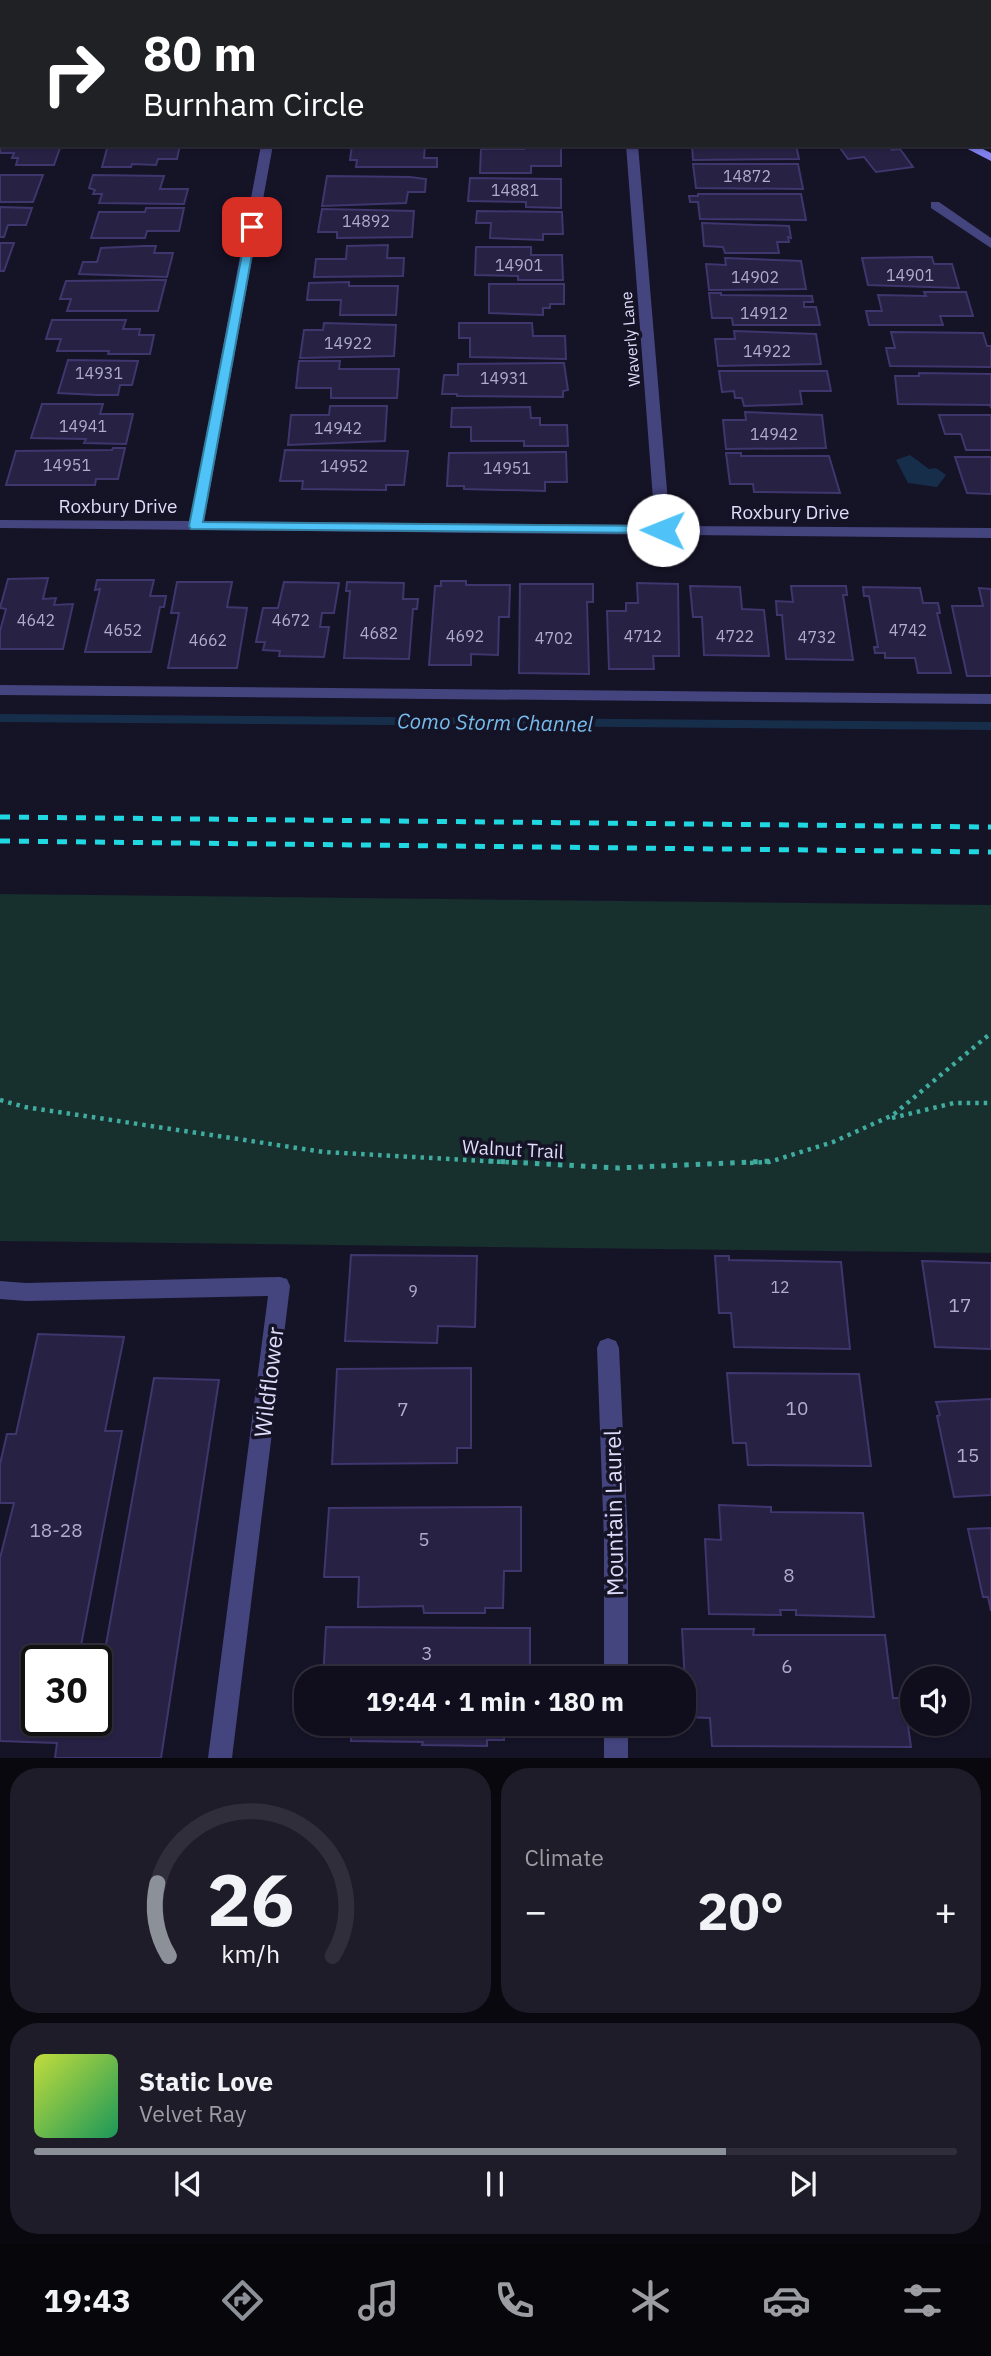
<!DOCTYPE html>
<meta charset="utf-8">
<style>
:root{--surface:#100e1c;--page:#1e1c29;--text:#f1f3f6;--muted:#9c9ca3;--line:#302e3b;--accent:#8c9099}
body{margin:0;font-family:"IBM Plex Sans",sans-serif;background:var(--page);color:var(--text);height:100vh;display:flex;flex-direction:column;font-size:26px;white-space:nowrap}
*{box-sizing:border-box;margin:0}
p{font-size:23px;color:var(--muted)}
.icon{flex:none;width:38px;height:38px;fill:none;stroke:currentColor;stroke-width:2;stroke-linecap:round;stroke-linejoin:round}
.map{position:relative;height:1758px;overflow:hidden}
.drawer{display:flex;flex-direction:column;gap:10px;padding:10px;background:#09080f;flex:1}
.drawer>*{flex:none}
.hud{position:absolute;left:0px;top:0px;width:992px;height:147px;box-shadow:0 2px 5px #0004,0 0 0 2px var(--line);background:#202124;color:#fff;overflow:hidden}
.buttons{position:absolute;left:900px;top:1666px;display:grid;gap:14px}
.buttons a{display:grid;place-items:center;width:70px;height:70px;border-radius:50%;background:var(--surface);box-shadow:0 2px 5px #0004,0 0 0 2px var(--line);font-size:35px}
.speed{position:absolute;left:21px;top:1645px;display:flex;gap:14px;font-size:35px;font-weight:700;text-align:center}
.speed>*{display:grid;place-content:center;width:91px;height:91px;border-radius:50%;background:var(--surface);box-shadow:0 2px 5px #0004,0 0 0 2px var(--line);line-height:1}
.speed .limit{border:4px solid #111;border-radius:10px;background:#fff;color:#111}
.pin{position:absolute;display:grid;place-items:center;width:60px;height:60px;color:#fff;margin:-30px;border-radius:14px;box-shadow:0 4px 10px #0006}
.me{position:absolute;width:77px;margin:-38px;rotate:271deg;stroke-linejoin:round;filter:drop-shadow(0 0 5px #0008)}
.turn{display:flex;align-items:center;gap:24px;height:147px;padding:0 28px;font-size:32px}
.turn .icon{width:91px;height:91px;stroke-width:2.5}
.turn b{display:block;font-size:49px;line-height:60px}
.big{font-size:52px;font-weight:800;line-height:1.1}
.drawer .card{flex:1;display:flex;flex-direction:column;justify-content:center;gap:10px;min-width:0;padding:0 24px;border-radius:28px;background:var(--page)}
.drawer .dial{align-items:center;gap:0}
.dial svg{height:182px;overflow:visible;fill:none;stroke:var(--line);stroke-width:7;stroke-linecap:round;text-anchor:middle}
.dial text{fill:var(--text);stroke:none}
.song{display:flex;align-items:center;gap:21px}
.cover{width:84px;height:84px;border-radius:10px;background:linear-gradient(135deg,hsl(70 70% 55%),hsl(150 70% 35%))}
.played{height:7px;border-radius:4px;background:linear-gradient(90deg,var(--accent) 75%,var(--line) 75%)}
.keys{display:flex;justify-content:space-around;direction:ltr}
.heat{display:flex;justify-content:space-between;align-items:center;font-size:38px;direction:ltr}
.drawer .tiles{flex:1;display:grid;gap:10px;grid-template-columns:1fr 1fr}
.card:last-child{grid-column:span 2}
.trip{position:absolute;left:294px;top:1666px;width:402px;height:70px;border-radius:28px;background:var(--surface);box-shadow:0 2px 5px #0004,0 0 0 2px var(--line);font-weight:800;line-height:70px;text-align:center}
.tabs{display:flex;height:112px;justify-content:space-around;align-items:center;background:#06060b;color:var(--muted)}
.tabs .icon{width:49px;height:49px}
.tabs .on{color:var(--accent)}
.tabs b{font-size:32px;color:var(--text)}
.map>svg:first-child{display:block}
</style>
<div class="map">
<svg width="991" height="1758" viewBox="0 0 991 1758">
<rect width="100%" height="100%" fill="#151326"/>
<polygon fill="#172f2d" points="0,894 991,905 991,1253 0,1241"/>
<polygon fill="#172e4a" points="910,455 929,469 936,468 946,475 937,487 908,483 896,460"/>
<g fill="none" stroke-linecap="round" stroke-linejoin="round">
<polygon fill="#172e4a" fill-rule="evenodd" points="0,714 991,722 991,730 0,722"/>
</g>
<g fill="#272144" stroke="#3e366d" stroke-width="2">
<polygon points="618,0 709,0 711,2 620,2"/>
<polygon points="0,138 2,145 61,145 54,165 16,165 18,158 12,158 14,153 0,153"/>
<polygon points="108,145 180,145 177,159 158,159 156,165 132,164 131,167 102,167"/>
<polygon points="352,145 425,145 424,158 437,158 437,167 356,167 357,160 350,160"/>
<polygon points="692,145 796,145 799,159 693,160"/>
<polygon points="838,145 888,145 892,150 900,149 913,167 876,172 864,157 848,159"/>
<polygon points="524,146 561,146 561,166 531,166 531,173 480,173 481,149 524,149"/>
<polygon points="693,164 798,164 803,189 696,188"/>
<polygon points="0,175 43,175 33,202 0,202"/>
<polygon points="93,175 164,176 160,189 188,189 184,204 99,203 102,194 93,194 95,190 89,188"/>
<polygon points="327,176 410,177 426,179 425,192 408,192 406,203 322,206"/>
<polygon points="470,178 561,179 561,208 526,207 526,202 468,201"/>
<polygon points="698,194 801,194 806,220 700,219 698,202 690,202 689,196 698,196"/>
<polygon points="0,207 32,208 26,225 8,225 4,237 0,237"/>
<polygon points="146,208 184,208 179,231 147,231 145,238 91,238 99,212 145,212"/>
<polygon points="322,209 414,211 412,237 337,238 337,232 318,232"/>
<polygon points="477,211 562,212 563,234 543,234 543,240 490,238 491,223 476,223"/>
<polygon points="702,223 789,226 791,238 788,237 789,242 777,242 779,253 725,253 723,247 704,246"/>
<polygon points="0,243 14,243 4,271 0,271"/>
<polygon points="388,245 387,258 404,258 403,276 314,277 316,259 346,259 347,246"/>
<polygon points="144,246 156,246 154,253 173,253 167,277 79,274 83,262 97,262 101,248"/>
<polygon points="476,247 531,247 531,255 562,255 563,280 518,280 518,276 475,275"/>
<polygon points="918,257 932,257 934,264 952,264 959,288 868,285 862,258"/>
<polygon points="725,258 801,261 806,289 709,290 706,264 726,265"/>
<polygon points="156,280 166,280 158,311 67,311 71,299 60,299 66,281"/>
<polygon points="349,282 349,286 398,286 396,315 340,315 341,300 307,300 309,283"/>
<polygon points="489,284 564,284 564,304 550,304 550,308 543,308 543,315 489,313"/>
<polygon points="924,292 966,292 973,316 940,316 943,325 869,325 866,311 882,311 878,295 926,296"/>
<polygon points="709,293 721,293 721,295 812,296 813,302 804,302 804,307 816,307 820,325 733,325 732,318 712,318"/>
<polygon points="52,320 126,320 123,329 140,329 139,335 154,335 150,354 108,354 109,351 57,351 61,339 46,339"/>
<polygon points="324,323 396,325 394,356 300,358 304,330 323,330"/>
<polygon points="459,323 532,323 533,336 565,336 566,359 470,357 470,338 459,338"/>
<polygon points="734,331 816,334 821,364 718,366 715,339 735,339"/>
<polygon points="891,332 983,333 987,346 991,346 991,367 890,366 886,348 895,348"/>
<polygon points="68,360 138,361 132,385 120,385 118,395 98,395 58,393"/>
<polygon points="299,361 340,361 339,369 399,369 397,398 331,398 331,388 296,388"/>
<polygon points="554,363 564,363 568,390 563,391 563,397 457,396 457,394 442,394 444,375 458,375 458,364"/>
<polygon points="719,371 827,371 831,391 800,391 802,404 744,406 742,398 735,398 734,391 722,392"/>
<polygon points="919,373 991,374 991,408 990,405 898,404 895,376 919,376"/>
<polygon points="42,404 103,404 100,414 133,414 126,444 84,443 86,439 31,438"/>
<polygon points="330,406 387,406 385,441 288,445 291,415 329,415"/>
<polygon points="530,407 531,418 540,418 540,425 567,425 568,446 524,446 524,441 471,441 471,427 451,427 452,408"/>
<polygon points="745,412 822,415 826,448 726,449 723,420 746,420"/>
<polygon points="939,415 991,415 991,450 966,450 961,434 945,434"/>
<polygon points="113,448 125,448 118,479 96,479 95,485 6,485 16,451 112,450"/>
<polygon points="285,450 408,451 404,485 386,485 386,490 302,489 303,481 280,481"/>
<polygon points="556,452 566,452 567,482 545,482 545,491 464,489 464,486 447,486 449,453"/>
<polygon points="726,453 741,453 741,456 829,456 840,493 754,492 753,484 730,484"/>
<polygon points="955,457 991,457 991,494 967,493"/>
<polygon points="48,578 43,599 56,598 54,605 73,604 63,649 0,649 0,631 6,609 0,608 8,579"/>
<polygon points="97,580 154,580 150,596 166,596 164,607 160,607 151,652 85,652 100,589 95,590"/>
<polygon points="441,581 466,581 466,585 510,585 509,617 499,617 498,655 471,654 471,665 429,665 435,586 441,586"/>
<polygon points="177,582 232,582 227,607 247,608 237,668 168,668 179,613 171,613"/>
<polygon points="284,582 339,583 334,613 322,613 320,627 329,627 324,657 279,656 280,651 263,650 265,642 256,642 263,608 278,608"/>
<polygon points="347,582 404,583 403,599 418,599 417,609 413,609 409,659 344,658 350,591 346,591"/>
<polygon points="637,583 678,584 679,656 653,656 654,669 609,669 607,611 626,611 626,603 638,603"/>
<polygon points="520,584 593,584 593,602 587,602 589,674 519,673"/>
<polygon points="690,586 740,587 742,609 764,610 769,656 704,655 702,617 693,617"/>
<polygon points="791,586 846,586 847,595 843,595 853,660 786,659 782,615 777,615 776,601 793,602"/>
<polygon points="863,587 920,588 923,603 938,603 940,613 937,613 951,673 918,673 915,658 885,658 885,653 875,653 874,647 878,647 869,596 864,596"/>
<polygon points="979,588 991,589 991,676 967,676 952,606 983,606"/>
<polygon points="351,1255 477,1256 475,1327 438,1326 437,1343 345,1341"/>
<polygon points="715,1256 729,1256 729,1260 841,1262 850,1349 734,1347 731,1313 719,1313"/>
<polygon points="922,1261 991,1263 991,1349 935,1347"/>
<polygon points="38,1334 124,1337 105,1431 122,1431 78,1661 37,1661 37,1720 67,1720 66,1727 91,1728 93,1720 96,1720 96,1700 154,1378 219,1380 161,1758 55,1758 57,1743 0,1741 0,1558 14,1503 0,1503 0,1464 7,1434 16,1434"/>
<polygon points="471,1368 471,1448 457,1448 457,1463 332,1464 337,1369"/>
<polygon points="727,1373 859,1374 871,1466 748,1465 746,1443 733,1443"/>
<polygon points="991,1399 991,1495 954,1497 937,1416 940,1415 936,1402"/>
<polygon points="719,1505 771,1507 771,1512 863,1513 874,1617 796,1615 796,1610 780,1610 781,1615 709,1614 705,1539 721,1540"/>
<polygon points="521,1507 521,1571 504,1571 503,1608 485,1608 485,1613 424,1613 423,1606 358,1607 359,1577 324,1577 329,1508"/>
<polygon points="991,1528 991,1611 988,1597 983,1597 968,1529"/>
<polygon points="326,1627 530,1628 530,1678 323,1678"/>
<polygon points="682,1629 754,1629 753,1635 885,1635 893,1698 904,1698 911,1747 712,1746 710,1718 687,1717"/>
<polygon points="352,1724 504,1724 504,1740 487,1740 487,1746 422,1745 423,1742 351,1741"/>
</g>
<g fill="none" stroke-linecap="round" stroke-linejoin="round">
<g stroke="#40ab9f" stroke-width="4.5" stroke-dasharray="3.5 5" stroke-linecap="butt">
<polyline points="0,1100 25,1107 324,1152 521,1163"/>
<polyline points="892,1118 954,1103 991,1103"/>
<polyline points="750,1163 769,1162 833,1142 893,1115 991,1033"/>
</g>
<polyline stroke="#40ab9f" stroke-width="5" stroke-dasharray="4.5 7" stroke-linecap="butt" points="489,1161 618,1168 772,1161"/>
<polygon fill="#44447f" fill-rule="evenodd" points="0,685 991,694 991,704 0,695"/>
<g fill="#44447f" fill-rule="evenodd">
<polygon points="550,0 561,0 562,2 551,2"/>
<rect x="990" y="19" width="1" height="6"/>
<polygon points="261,145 273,145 204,521 655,525 626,145 638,145 670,526 991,528 991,538 0,528 0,520 190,521"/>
<polygon points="931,202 939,202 991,238 991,248 931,208"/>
<polygon points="280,1277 287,1279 290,1286 232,1758 208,1758 268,1296 26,1301 0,1299 0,1281 26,1283"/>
<polygon points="608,1338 616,1341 619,1348 628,1540 628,1678 604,1678 604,1540 597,1348 600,1341"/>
<rect x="604" y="1724" width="24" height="34"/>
</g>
<g fill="#7f81ee" fill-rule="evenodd">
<polygon points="766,0 777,0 778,2 767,2"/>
<polygon points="821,0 833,0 834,2 822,2"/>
<rect x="990" y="121" width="1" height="7"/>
<polygon points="960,145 975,145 991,153 991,161"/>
</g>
<g stroke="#20d8e2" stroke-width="5" stroke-dasharray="10 9" stroke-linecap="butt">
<polyline points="0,817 991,827"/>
<polyline points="0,841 991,852"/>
</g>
</g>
<polygon fill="#4fc3f7" stroke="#337fa1" stroke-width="2" points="248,224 257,227 203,522 663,526 667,527 667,533 191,529 189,526"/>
<g text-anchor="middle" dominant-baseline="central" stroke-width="7" stroke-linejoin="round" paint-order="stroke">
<g font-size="16" fill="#b0adcc">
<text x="747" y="176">14872</text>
<text x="515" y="190">14881</text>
<text x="366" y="221">14892</text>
<text x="519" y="265">14901</text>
<text x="910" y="275">14901</text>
<text x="755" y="277">14902</text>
<text x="764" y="313">14912</text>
<text x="348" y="343">14922</text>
<text x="767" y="351">14922</text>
<text x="99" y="373">14931</text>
<text x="504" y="378">14931</text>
<text x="83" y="426">14941</text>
<text x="338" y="428">14942</text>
<text x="774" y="434">14942</text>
<text x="67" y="465">14951</text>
<text x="344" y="466">14952</text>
<text x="507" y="468">14951</text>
<text x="36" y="620">4642</text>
<text x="291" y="620">4672</text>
<text x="123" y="630">4652</text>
<text x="908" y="630">4742</text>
<text x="379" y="633">4682</text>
<text x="465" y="636">4692</text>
<text x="643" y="636">4712</text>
<text x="735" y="636">4722</text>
<text x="817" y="637">4732</text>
<text x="554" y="638">4702</text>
<text x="208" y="640">4662</text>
<text x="780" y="1287">12</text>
<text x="413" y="1291">9</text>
</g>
<g font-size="16" fill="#dedcfa" stroke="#151326">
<text transform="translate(630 339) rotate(-95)">Waverly Lane</text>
</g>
<g font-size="19" fill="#dedcfa" stroke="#151326">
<text x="118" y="506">Roxbury Drive</text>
<text x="790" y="512">Roxbury Drive</text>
<text transform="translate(513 1149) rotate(3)">Walnut Trail</text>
</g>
<g font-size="19" fill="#b0adcc">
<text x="960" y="1305">17</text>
<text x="797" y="1408">10</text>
<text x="403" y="1409">7</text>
<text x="968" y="1455">15</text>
<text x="56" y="1530">18-28</text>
<text x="424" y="1539">5</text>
<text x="789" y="1575">8</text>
<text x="427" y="1653">3</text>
<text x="787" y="1666">6</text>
</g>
<g font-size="21" font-style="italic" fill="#77bced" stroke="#151326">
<text transform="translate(495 722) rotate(1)">Como Storm Channel</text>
</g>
<g font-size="23" fill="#dedcfa" stroke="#151326">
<text transform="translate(268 1382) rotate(-83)">Wildflower</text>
<text transform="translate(613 1513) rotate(-91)">Mountain Laurel</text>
</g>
</g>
</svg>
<div class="buttons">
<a><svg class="icon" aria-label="sound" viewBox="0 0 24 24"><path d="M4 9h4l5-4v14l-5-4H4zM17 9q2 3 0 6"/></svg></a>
</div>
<div class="speed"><div class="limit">30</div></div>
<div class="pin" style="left:252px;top:227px;background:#d93025"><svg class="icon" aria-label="arrive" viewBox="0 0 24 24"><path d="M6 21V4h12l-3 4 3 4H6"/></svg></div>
<svg class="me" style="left:663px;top:530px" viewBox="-20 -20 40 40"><circle r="19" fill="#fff"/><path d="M0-13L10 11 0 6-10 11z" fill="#4fc3f7"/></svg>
<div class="trip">19:44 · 1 min · 180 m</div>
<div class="hud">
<div class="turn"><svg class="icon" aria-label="right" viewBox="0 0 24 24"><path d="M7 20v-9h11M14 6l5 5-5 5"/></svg><div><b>80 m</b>Burnham Circle</div></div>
</div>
</div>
<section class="drawer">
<div class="tiles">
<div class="card dial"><svg viewBox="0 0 100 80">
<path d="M14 69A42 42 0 1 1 86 69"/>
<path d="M14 69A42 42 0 0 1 9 37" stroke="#8c9099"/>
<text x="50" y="56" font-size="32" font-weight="700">26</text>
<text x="50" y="72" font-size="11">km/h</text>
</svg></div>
<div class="card"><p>Climate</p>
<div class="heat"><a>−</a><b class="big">20°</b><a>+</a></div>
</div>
<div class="card">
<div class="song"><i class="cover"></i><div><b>Static Love</b><p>Velvet Ray</p></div></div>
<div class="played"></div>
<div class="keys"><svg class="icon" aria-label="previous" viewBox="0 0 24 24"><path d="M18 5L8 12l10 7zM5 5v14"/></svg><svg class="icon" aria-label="pause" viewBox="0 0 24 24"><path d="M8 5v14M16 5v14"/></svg><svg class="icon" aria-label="next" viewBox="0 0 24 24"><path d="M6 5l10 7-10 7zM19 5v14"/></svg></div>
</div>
</div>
</section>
<nav class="tabs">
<b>19:43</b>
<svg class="icon on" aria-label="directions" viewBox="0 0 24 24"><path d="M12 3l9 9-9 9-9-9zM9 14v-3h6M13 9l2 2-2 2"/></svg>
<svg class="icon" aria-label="music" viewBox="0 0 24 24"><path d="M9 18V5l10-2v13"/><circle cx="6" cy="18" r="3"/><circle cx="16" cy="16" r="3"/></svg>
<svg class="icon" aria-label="phone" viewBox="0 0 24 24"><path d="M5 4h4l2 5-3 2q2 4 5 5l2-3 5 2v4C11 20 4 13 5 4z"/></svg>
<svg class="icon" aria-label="climate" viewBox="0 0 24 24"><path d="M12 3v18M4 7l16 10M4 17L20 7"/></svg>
<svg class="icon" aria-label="car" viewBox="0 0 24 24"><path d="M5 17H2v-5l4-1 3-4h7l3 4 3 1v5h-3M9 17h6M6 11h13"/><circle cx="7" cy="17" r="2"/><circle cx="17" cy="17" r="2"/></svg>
<svg class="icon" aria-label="filters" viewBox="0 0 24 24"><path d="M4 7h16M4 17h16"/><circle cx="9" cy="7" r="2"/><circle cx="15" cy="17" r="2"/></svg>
</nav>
